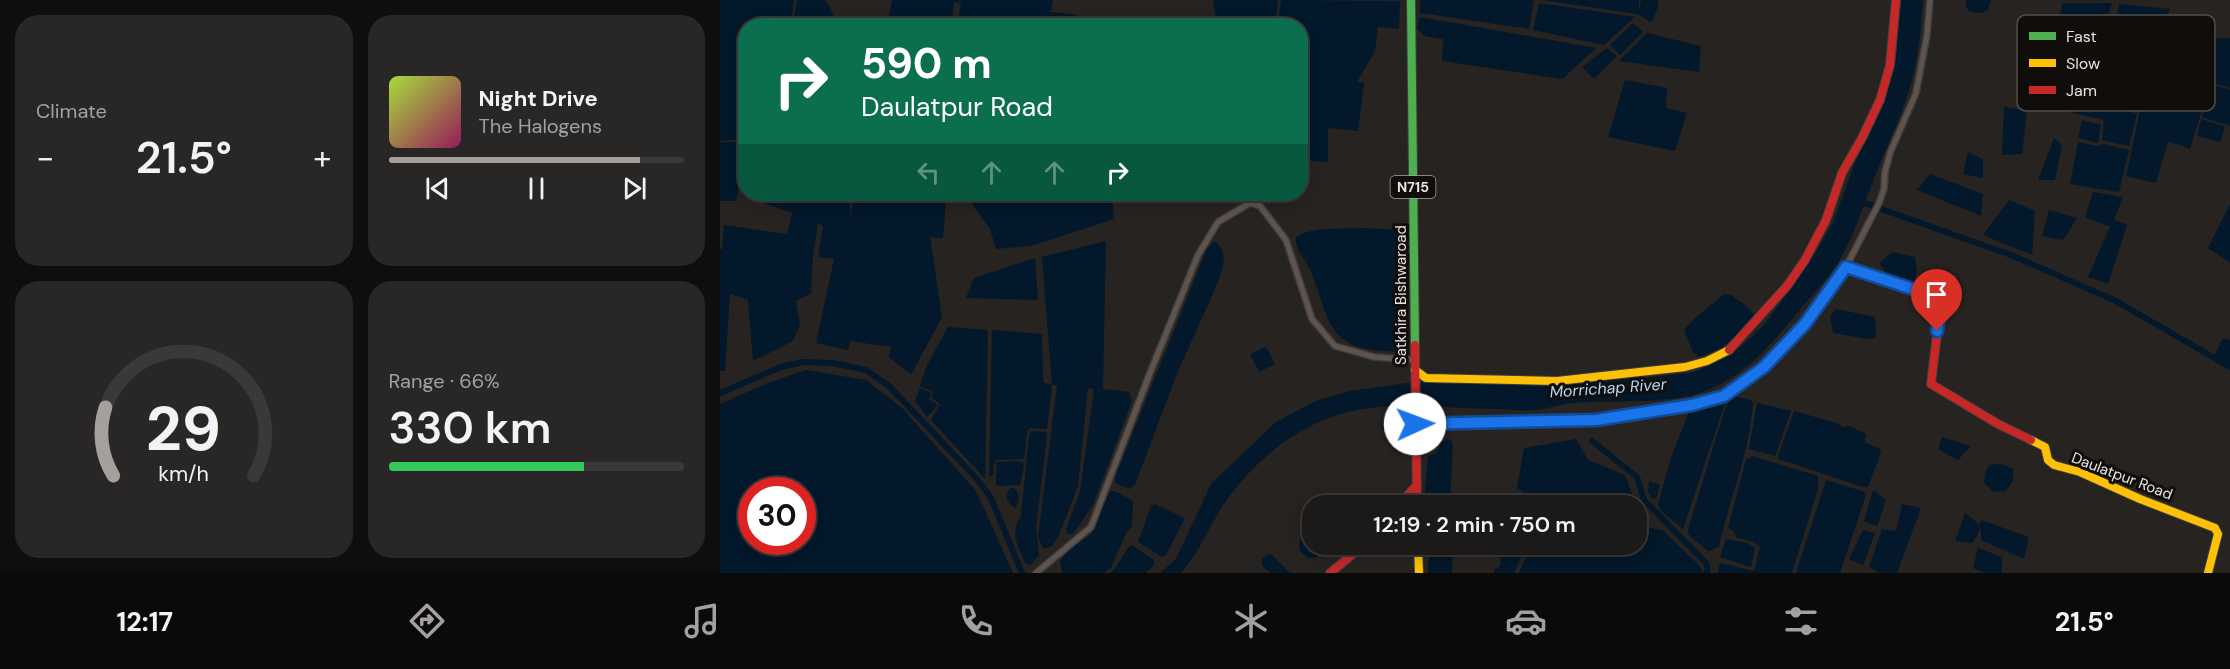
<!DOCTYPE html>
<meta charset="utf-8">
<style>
:root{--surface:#1c1a19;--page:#292726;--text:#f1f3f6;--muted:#a0a1a2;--line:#3a3838;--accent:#a5a09e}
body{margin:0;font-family:"DM Sans",sans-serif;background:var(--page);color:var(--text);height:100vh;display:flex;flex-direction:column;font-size:22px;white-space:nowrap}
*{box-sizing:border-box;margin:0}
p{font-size:20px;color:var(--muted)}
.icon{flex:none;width:33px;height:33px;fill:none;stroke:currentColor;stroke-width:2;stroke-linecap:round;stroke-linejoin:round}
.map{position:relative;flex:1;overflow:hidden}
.details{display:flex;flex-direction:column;gap:15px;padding:15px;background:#0f0e0e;width:720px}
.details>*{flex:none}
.hud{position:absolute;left:18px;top:18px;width:570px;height:183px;border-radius:24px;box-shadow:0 3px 15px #0003,0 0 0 2px var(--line);background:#0b6e4f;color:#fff;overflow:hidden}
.speed{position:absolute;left:18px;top:477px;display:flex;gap:12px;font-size:30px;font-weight:700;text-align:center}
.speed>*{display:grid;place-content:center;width:78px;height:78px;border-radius:50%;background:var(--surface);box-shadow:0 3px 15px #0003,0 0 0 2px var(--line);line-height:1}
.speed .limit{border:9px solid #d22;background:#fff;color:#111}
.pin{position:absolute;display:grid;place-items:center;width:51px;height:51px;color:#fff;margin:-62px -26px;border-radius:50% 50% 50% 0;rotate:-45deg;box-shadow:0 0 6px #0007}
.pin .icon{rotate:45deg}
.me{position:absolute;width:66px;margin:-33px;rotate:88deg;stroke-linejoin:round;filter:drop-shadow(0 0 4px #0008)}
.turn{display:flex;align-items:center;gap:21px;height:126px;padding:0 24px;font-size:27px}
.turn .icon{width:78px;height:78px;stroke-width:2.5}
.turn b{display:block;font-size:42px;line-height:51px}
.lanes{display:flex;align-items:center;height:57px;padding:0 24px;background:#0003;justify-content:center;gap:30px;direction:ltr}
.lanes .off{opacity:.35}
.big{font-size:45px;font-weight:600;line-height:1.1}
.details .card{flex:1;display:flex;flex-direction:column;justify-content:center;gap:9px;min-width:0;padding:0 21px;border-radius:24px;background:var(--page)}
.details .dial{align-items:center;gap:0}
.dial svg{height:156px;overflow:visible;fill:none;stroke:var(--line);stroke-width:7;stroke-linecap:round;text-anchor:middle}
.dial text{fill:var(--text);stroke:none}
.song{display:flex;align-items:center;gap:18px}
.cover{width:72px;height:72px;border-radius:9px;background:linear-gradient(135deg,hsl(80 70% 55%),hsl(330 70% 35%))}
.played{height:6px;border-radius:3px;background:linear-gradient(90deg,var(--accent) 85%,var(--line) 85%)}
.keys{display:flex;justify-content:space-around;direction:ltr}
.heat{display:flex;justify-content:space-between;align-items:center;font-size:33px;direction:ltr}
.charge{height:9px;border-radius:4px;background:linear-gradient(90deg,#34c759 66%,var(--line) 0)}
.details .tiles{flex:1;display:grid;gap:15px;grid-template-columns:repeat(2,1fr)}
.trip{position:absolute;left:582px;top:495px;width:345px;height:60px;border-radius:24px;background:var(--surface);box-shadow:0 3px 15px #0003,0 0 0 2px var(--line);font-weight:600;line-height:60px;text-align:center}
.menu{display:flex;height:96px;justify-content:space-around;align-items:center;background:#0b0a0a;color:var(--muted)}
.menu .icon{width:42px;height:42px}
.menu .current{color:var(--accent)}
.menu b{font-size:27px;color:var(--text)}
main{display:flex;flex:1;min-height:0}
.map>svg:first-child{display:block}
</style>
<main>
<section class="details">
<div class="tiles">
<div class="card"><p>Climate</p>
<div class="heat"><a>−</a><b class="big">21.5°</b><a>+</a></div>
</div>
<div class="card">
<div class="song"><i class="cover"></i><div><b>Night Drive</b><p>The Halogens</p></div></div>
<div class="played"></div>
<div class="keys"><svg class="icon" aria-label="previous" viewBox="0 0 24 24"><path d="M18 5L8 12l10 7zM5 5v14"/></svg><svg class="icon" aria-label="pause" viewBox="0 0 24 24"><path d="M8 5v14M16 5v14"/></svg><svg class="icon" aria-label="next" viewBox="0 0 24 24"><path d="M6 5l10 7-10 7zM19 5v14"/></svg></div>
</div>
<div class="card dial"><svg viewBox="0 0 100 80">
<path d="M14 69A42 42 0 1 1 86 69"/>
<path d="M14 69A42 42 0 0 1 10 34" stroke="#a5a09e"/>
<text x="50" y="56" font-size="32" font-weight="700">29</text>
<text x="50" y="72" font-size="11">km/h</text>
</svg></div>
<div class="card"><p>Range · 66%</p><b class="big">330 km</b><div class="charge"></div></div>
</div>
</section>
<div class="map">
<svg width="1510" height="573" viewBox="0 0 1510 573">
<rect width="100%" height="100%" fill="#262321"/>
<g fill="#03182a" fill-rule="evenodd">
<polygon points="0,0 74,0 71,25 26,26 25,139 0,141"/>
<polygon points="77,0 105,0 109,5 118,25 73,25"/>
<polygon points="172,0 333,0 331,11 324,11 357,15 348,25 237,25 241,4 234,2 232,25 167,25"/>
<polygon points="493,0 558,0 555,25 497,25"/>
<polygon points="561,0 680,1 679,29 658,27 655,51 637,82 644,83 638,131 608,128 608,162 581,160 580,26 558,25"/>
<polygon points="700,0 814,0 809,29 700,13"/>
<polygon points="822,0 919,0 919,9 921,0 938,0 938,8 931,23 918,14"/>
<path d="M1181 0H1203C1201 27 1199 53 1192 79 1184 112 1168 143 1156 174 1144 203 1134 236 1118 263 1110 276 1098 288 1088 300 1058 336 1030 374 985 391 946 406 894 399 853 403 840 404 828 409 816 410 804 412 791 409 778 409 718 409 656 396 599 422 562 438 526 471 503 505 489 528 479 552 461 573H440L456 559 491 484 556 422 598 400 630 391 687 383H833L925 378 975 372 1014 353 1043 326 1065 297 1093 257 1113 223 1133 168 1169 85 1176 57Z"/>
<polygon points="1271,0 1268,10 1261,13 1250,12 1246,7 1246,0"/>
<polygon points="819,3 915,17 884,45 813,30"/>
<polygon points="1342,3 1392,3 1381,45 1338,34"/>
<polygon points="1399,4 1450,9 1433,46 1393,43"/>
<polygon points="700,17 876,48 842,79 722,61 723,39 704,36 697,28"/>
<polygon points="913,23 923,32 900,55 890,45"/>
<polygon points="927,33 981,46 979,72 899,61"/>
<polygon points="1510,38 1510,88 1489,82 1489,39"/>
<polygon points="1348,45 1382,49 1387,61 1427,68 1418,110 1360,92 1417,114 1409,146 1382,140 1384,120 1341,110 1343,70 1403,85 1343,66"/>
<polygon points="887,48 897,56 874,79 862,67"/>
<polygon points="1428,73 1489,87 1470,149 1448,141 1436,183 1406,176"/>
<polygon points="905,80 947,88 946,108 967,113 955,151 888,137"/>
<polygon points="1490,84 1510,90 1510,126 1482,117"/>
<polygon points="1284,107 1307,110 1302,154 1282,155"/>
<polygon points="1481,119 1505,127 1500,142 1477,136"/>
<polygon points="1362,120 1381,125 1378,143 1358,138"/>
<polygon points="1334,138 1342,145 1335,180 1318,180"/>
<polygon points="0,142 25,142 25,162 16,201 0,201"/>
<polygon points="1358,142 1377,146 1383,144 1409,150 1399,192 1350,184"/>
<polygon points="1248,152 1263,159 1263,178 1243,174"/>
<polygon points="25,173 26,194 129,194 131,218 133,194 217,194 226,199 223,238 210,237 222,317 191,375 169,357 171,347 130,341 128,350 96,343 114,259 98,257 103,226 98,223 93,256 91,293 76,301 80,325 73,341 33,361 28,300 10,294 5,371 0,371 0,249 2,249 4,225 67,234 72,213 22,195"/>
<polygon points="1210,174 1263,194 1261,216 1197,190"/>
<polygon points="1373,192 1403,197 1394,220 1407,225 1388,284 1368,277 1390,227 1365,217"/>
<polygon points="264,194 392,194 394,219 311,246 276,249 270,229 251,203 264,201"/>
<polygon points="1289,200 1315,211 1312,255 1263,235"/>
<polygon points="1510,204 1510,263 1488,248"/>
<polygon points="1329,210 1357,218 1343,240 1322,236"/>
<path d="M642 228 680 230 684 235 682 348 678 351C670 352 663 351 655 350 604 345 607 308 590 270 585 258 575 251 576 237 589 227 625 229 642 228Z"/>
<polygon points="386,241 383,389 409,392 412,401 373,505 353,534 347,534 346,530 360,491 374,389 368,388 358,486 339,535 332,546 324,549 318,538 337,385 332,385 327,429 310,428 307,432 304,459 276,460 273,466 274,474 269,477 272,330 322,334 323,380 324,383 332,384 322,257"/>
<polygon points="493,242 497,243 503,252 504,261 499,280 456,376 415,485 410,489 395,483 395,477 487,249"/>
<path d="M1172 252 1195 257 1197 271 1193 284C1173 285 1170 278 1159 263Z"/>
<polygon points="315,258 318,300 246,298 254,278"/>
<polygon points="1004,294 1010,294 1030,309 1035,317 1032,323 1000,349 979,357 973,352 964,330 973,320"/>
<polygon points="1116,309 1155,317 1156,331 1155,338 1148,339 1113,333 1110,316"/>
<polygon points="228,327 267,330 268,334 265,479 211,420 220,404 212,398 213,392 200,386 207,365"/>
<polygon points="1503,338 1510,340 1510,364 1495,354"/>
<polygon points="546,347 555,364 539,372 530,354"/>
<path d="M86 370 146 380 182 408 256 491 293 573H0V404L51 382ZM32 490H82V542H32Z"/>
<polygon points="200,388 212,393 209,399 218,405 207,417 195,401"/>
<path d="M1013 396 1031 400 1033 403C1030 452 1009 499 999 547L988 551 968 534V529L1004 412 1010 397Z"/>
<polygon points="1004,401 1005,403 963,529 941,511 938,504 951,458 969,412"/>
<polygon points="1037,403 1071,411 1055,456 1029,449"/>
<polygon points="1074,411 1120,424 1122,427 1129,426 1146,434 1145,442 1160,449 1161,452 1148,487 1140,486 1059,459 1058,456"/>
<path d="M311 431 326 432 327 436 316 527 319 555 311 565 306 564C298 548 289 531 301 516L309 436Z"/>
<polygon points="1222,437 1251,446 1238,460 1218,449"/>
<polygon points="727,439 731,440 733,445 730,501 728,505 707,505 705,488 708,456 716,454 721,443"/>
<polygon points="856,439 868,460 905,475 916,505 803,505 804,492 797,488 804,448"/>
<polygon points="1032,456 1098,476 1098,489 1072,573 998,573 998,566 1001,563 1034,571 1040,547 1034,542 1016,537 1014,532 1008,527 1026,460"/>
<polygon points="298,461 303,463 304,466 300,485 280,486 276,484 276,462"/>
<polygon points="1280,464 1293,469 1293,481 1286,491 1274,492 1264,483 1266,470 1270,465"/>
<polygon points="1106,480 1145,492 1145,498 1120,573 1076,573"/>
<polygon points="929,481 940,485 936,499 932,499 928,492"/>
<path d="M290 488H294C300 493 300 502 295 508L290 504 286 497Z"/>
<polygon points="1153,490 1166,500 1157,526 1144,521"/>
<polygon points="390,491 395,491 413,501 412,527 407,531 391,568 384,573 342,573 340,561 349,550 371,534"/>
<polygon points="435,504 465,518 446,555 442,557 418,542 431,506"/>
<polygon points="1182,504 1201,508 1177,573 1160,573 1149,567 1162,529 1176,531"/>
<polygon points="1245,513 1260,525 1261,520 1309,537 1304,559 1261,540 1261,527 1253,543 1235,541"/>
<polygon points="917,526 942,530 979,565 983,573 799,573 811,545 916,544"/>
<polygon points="1143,530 1155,533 1143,565 1129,559"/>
<polygon points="582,537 592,540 592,544 598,545 600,552 597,557 589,558 580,552 579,542"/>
<polygon points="1006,539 1027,543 1035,548 1031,567 1000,557"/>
<path d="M412 545 434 560V565L426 573H390C400 566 402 551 412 545Z"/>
<path d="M724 545 733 546 732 573H708C708 557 709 551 724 545Z"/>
<polygon points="781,545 807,545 794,573 774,573 775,569 780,566"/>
<polygon points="1258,548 1282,557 1282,573 1265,573 1253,568"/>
<polygon points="549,554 552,555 570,573 551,573 542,566 542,558"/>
</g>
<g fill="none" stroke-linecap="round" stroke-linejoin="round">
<g stroke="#03182a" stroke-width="6">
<polyline points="1136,200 1291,255 1394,300 1510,367"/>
<polyline points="0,393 61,367 83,362 113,363 146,370 169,386 257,479 271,498 302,573"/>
<polyline points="872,441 917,477 924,500 987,564 987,573"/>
</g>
<g stroke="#403e3d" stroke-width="8">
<g id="street">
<polyline points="695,424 876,420 957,408 1004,396 1044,367 1085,324 1126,267 1159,203 1164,189 1165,172 1170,153 1196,93 1207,35 1210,0"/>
<polyline points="316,573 371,527 430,373 478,255 498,222 530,203 540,206 566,240 592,319 615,346 654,357 695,360"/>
</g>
</g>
<g stroke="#403e3d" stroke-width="10">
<polyline id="fast" points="691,0 695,345"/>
</g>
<g stroke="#403e3d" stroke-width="10">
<g id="slow">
<polyline points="695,370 706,378 837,381 965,367 987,361 1009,350"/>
<polyline points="1311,440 1325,447 1328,460 1334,465 1360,472 1420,499 1495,528 1498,534 1488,573"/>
<polyline points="698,544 699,573"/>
</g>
</g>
<g stroke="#403e3d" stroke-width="10">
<g id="jam">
<polyline points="1126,267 1214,296 1221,301 1211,384 1278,424 1311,440"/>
<polyline points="695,345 697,506"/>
<polyline points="1009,350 1067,286 1085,260 1106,220 1122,173 1142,138 1160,100 1170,65 1176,0"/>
<polyline points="678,506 696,486"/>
<polyline points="610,573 645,544"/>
</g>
</g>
<use href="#street" stroke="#5f534e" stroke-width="5"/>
<use href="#fast" stroke="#4caf50" stroke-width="8"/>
<use href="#slow" stroke="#ffc107" stroke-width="8"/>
<use href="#jam" stroke="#c62828" stroke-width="8"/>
</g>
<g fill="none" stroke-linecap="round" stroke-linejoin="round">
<g stroke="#114b97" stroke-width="15">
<polyline id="route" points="695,424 876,420 972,405 1004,396 1044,367 1085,324 1126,267 1214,296 1221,301 1217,331"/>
</g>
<use href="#route" stroke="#1a73e8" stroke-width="10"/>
</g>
<g text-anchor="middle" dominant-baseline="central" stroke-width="6" stroke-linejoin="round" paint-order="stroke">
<rect fill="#100d0b" stroke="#a8a4a1" stroke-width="1.5" x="670.5" y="176" width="45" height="22" rx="4.5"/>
<g font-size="14" font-weight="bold" fill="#e9e4e1">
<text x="693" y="187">N715</text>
</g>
<g font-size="15" fill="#e9e4e1" stroke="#100d0b">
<text transform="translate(681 295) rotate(-90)">Satkhira Bishwaroad</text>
<text transform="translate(1402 476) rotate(21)">Daulatpur Road</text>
</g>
<g font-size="16" font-style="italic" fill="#b0d9fb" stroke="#100d0b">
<text transform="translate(888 388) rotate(-4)">Morrichap River</text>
</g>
</g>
<rect x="1297" y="15" width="198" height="96" rx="9" fill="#100d0b" stroke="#514e4b" stroke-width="1.5"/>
<rect x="1309" y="32" width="27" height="8" fill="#4caf50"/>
<rect x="1309" y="59" width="27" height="8" fill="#ffc107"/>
<rect x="1309" y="86" width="27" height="8" fill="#c62828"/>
<g font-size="16" fill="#e9e4e1">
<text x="1346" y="42">Fast</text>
<text x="1346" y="69">Slow</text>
<text x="1346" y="96">Jam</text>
</g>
</svg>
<div class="speed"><div class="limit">30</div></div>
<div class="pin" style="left:1217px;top:331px;background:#d93025"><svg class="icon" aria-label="arrive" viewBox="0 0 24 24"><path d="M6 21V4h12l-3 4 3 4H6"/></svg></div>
<svg class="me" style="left:695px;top:424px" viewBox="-20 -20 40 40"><circle r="19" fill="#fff"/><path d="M0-13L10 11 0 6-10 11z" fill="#1a73e8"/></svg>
<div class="trip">12:19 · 2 min · 750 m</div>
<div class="hud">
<div class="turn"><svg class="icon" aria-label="right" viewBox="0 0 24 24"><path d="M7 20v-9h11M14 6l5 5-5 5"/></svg><div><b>590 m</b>Daulatpur Road</div></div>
<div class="lanes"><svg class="icon off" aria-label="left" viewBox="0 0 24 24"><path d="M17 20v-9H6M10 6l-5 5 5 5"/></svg><svg class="icon off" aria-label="ahead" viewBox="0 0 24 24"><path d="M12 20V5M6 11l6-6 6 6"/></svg><svg class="icon off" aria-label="ahead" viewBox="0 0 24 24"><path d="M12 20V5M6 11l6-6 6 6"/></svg><svg class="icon" aria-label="right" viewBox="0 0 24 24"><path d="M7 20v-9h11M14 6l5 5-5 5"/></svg></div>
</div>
</div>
</main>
<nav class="menu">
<b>12:17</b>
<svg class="icon current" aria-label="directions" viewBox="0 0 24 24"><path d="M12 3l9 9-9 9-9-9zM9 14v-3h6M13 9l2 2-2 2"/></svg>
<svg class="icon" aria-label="music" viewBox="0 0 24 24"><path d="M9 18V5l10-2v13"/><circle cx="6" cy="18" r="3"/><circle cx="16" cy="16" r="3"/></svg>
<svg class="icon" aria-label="phone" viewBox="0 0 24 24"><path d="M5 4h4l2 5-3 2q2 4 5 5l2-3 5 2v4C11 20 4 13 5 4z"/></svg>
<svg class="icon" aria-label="climate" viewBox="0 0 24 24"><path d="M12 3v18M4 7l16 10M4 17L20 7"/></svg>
<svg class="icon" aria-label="car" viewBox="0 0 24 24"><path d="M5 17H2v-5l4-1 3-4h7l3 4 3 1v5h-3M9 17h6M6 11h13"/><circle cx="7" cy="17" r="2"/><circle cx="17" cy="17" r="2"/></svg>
<svg class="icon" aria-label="filters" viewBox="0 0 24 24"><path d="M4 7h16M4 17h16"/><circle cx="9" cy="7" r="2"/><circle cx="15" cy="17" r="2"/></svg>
<b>21.5°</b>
</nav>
